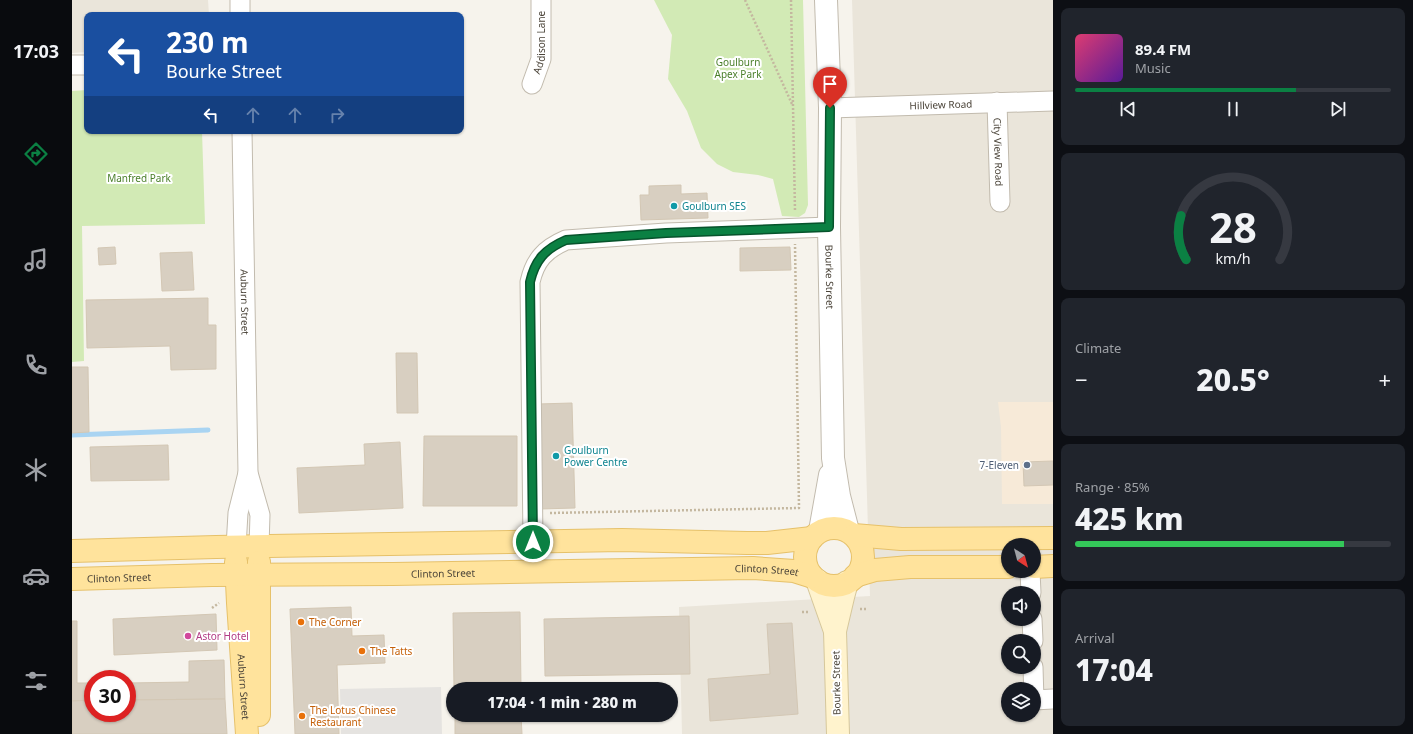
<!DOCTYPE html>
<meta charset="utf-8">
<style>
:root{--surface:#171b24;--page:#20242c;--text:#f1f3f6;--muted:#9ea1a6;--line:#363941;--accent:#0b8043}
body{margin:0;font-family:"Noto Sans",sans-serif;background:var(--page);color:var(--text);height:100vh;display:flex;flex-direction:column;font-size:15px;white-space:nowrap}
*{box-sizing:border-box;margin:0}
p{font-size:13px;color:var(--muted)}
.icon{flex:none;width:22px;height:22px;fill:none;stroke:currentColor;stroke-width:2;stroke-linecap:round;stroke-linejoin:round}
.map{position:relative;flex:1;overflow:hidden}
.panel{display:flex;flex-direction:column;gap:8px;padding:8px;background:#0d0f14;width:360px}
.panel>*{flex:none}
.guide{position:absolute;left:12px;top:12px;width:380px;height:122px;border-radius:8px;box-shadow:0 1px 3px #0004;background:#1a4fa0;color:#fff;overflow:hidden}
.needle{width:26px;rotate:144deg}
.controls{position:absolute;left:929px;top:538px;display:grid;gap:8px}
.controls a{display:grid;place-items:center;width:40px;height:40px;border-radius:50%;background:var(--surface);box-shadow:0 1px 3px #0004;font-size:20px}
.speed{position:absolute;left:12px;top:670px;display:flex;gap:8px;font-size:20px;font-weight:700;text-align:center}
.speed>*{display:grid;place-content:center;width:52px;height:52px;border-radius:50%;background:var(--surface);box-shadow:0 1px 3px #0004;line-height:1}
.speed .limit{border:6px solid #d22;background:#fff;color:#111}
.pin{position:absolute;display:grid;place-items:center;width:34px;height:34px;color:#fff;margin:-41px -17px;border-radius:50% 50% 50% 0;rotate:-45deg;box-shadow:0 0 4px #0007}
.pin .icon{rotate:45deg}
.me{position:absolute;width:44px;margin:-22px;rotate:0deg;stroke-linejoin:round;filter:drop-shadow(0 0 3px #0008)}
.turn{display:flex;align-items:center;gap:14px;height:84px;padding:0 16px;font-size:18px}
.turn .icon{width:52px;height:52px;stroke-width:2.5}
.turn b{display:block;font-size:28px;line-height:34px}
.lanes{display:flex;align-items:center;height:38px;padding:0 16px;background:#0003;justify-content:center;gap:20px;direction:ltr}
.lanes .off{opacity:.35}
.big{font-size:30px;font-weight:800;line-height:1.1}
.panel .tile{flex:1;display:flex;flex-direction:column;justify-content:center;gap:6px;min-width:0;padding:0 14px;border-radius:8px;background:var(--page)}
.panel .dial{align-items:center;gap:0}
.dial svg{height:104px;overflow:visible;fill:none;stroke:var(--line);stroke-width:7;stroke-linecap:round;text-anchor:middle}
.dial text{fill:var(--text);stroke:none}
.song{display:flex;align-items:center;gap:12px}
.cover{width:48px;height:48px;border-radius:6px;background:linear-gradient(135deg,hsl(340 70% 55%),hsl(270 70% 35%))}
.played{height:4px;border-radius:2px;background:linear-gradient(90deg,var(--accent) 70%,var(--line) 70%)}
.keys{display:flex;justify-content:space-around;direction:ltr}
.heat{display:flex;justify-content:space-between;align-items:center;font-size:22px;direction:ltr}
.charge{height:6px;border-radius:3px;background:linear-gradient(90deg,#34c759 85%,var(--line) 0)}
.trip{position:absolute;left:374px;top:682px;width:232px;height:40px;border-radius:20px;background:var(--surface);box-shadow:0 1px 3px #0004;font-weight:800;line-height:40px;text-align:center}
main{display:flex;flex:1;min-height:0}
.tab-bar{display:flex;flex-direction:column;width:72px;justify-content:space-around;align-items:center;background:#090b0e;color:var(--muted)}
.tab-bar .icon{width:28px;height:28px}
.tab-bar .on{color:var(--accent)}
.tab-bar b{font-size:18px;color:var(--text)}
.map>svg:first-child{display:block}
</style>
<main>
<nav class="tab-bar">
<b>17:03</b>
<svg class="icon on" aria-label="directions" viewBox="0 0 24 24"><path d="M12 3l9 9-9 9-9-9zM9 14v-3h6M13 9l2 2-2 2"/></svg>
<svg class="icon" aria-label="music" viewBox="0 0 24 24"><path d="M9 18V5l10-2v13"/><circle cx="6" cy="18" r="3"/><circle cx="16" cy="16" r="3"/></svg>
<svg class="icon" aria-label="phone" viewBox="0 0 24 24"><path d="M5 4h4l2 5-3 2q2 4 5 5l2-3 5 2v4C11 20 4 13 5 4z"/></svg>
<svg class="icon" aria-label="climate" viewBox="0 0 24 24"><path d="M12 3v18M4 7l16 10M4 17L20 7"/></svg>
<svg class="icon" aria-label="car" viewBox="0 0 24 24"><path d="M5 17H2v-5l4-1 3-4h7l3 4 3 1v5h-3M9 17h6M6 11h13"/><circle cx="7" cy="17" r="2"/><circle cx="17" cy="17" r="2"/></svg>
<svg class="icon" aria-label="filters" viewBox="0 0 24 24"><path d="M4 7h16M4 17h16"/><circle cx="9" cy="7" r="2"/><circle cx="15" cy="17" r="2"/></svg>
</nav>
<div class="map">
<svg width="981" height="734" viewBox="0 0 981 734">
<rect width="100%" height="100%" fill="#f6f3ec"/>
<g fill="#eae5da" fill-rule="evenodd">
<polygon points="0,0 136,0 137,15 15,15 15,52 0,53"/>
<path d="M780 0H981V734H610L607 607 798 596ZM936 545H962V571H936ZM936 593H962V619H936ZM936 641H962V667H936ZM936 689H962V715H936Z"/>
</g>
<polygon fill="#f7ead8" points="926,402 981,402 981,504 930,504 929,427"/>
<g fill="#d2eab5">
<polygon points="582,0 731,0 736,205 733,213 727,217 710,216 701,179 686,175 661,172 645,164 629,148 615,111 596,79 600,35"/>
<polygon points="15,90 15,131 130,131 133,224 10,226 12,361 0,362 0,91"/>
</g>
<polygon fill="#e5e3e0" points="369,687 370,734 269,734 268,689"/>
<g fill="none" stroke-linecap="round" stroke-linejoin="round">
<polyline stroke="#a9d4f2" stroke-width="5" points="0,435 136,430"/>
</g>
<g fill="#d8cfc1" stroke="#d3c7b4">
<polygon points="609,185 609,194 635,193 636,218 569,220 568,195 577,195 577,186"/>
<polygon points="43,247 44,264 27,265 26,248"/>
<polygon points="718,247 719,270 668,271 668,248"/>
<polygon points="120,252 122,290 90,291 88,253"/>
<polygon points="136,298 136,325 144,325 144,369 99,370 98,346 15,348 14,300"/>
<polygon points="324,353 345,353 346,413 325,413"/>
<polygon points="0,367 16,367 17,432 0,433"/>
<polygon points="500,403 503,508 468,509 466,404"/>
<polygon points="352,436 445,436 445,506 351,506"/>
<polygon points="328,442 331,508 227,513 225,468 293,465 292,444"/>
<polygon points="96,445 97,480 19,481 18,447"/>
<polygon points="981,461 981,485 952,486 951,462"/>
<polygon points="279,607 280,636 312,635 313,663 265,665 267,734 223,734 218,609"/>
<polygon points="448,612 449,689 382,689 381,613"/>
<polygon points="144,614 145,650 42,655 41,619"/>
<polygon points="617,616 618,674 473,676 472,619"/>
<polygon points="0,621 5,621 5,683 21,683 21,700 0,701"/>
<polygon points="720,623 726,714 638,721 636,679 698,674 695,624"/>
<polygon points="152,660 153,699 55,700 55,683 117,682 117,661"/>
<polygon points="153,699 155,734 0,734 0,701 21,700 21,713 55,713 55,700"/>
<polygon points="383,715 449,715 450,734 383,734"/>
</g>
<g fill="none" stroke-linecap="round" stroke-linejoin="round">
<g stroke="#c2bbae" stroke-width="21">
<g id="minor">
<polyline points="168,0 168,15"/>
<polyline points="0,65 15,65"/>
<path id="s1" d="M460 84 469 59V0"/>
<path id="s2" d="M925 102 928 202"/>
<path id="s3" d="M758 108 981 101"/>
<path id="s4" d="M170 131 176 473 188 515 187 546"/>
<path d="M461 542 458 282C463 260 473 249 494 240L594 233 757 227"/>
<polyline points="164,547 166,513 176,473"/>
<polyline points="958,571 959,593"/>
<polyline points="960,619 961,641"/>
<polyline points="961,667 962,700 981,699"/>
</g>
</g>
<g stroke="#c2bbae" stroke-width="24">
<g id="tertiary">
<path id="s5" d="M754 0 758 108 757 227 761 458 767 496 776 531"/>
<polyline points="748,531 758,475"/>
</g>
</g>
<g stroke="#d6c79b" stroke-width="24">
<g id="secondary">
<polyline points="745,580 763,631"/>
<polyline points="766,734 763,631 771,597 775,582"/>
</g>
</g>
<g stroke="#e6c16a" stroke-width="24">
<g id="primary">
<circle cx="762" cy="557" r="29"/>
<polyline points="782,535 829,539 981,538"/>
<polyline points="0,551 144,547 550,540 675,543 695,543 740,538"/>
<path id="s6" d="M164 562 166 603 175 734"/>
<polyline points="187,562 187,715"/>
<polyline points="962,567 981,566"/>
<polyline points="783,576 803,570 838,567 936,567"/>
<path id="s7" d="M0 579 140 575 321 574 681 568 722 571 741 577"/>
</g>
</g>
<g stroke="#c4b79f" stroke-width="2.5" stroke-dasharray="2 2" stroke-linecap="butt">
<polyline points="673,0 720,104"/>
<polyline points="719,0 723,211"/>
<polyline points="478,513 727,508 723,244"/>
<polyline points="140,608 147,603"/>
<polyline points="788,609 795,609"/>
<polyline points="730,612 736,612"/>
</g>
<use href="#minor" stroke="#fff" stroke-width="19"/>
<use href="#tertiary" stroke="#fff" stroke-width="22"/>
<use href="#secondary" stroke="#fff3cd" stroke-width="22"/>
<use href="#primary" stroke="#ffe39c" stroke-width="22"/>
</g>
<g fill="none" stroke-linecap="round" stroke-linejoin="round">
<g stroke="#07532c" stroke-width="10">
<path id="route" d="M461 542 458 282C463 260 473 249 494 240L594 233 757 227 758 108"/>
</g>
<use href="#route" stroke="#0b8043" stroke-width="7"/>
</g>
<g fill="#0f9aa8" stroke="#fff" stroke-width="1.5">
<circle cx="602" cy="206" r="4"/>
<circle cx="484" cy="456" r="4"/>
</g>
<circle fill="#5c6f8a" stroke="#fff" stroke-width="1.5" cx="955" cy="465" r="4"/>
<g fill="#e8710a" stroke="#fff" stroke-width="1.5">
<circle cx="229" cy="622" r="4"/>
<circle cx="290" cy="651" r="4"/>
<circle cx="230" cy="716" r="4"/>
</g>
<circle fill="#d1479c" stroke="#fff" stroke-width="1.5" cx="116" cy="636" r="4"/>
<g text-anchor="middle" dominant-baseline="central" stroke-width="4" stroke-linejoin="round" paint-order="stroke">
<g font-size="10" fill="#4b4439" stroke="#fff">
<text stroke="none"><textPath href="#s1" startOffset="43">Addison Lane</textPath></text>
<text stroke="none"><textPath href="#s3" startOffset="111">Hillview Road</textPath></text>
<text stroke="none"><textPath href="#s2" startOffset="50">City View Road</textPath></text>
<text stroke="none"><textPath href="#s5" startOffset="277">Bourke Street</textPath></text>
<text stroke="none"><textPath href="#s4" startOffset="171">Auburn Street</textPath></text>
<text stroke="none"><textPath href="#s7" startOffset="695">Clinton Street</textPath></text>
<text stroke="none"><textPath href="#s7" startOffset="371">Clinton Street</textPath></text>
<text stroke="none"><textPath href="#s7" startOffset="47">Clinton Street</textPath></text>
<text transform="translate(764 683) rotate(-91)">Bourke Street</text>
<text stroke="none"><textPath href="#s6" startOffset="125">Auburn Street</textPath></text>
</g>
<g font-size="10" fill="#4a7f2a" stroke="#fff">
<text x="666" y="62">Goulburn<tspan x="666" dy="12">Apex Park</tspan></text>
<text x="67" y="178">Manfred Park</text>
</g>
<g font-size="10" fill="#0d838f" stroke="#fff" text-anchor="start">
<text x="610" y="206">Goulburn SES</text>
<text x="492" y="450">Goulburn<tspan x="492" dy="12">Power Centre</tspan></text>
</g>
<g font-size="10" fill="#4e5e75" stroke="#fff" text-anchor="end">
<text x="947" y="465">7-Eleven</text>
</g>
<g font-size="10" fill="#c56008" stroke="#fff" text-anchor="start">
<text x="237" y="622">The Corner</text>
<text x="298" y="651">The Tatts</text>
<text x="238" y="710">The Lotus Chinese<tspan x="238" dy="12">Restaurant</tspan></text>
</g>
<g font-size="10" fill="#b23c85" stroke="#fff" text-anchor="start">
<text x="124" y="636">Astor Hotel</text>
</g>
</g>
</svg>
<div class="controls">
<a><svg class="needle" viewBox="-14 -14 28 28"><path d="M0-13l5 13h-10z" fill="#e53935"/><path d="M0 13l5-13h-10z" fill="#9ea1a6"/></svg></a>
<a><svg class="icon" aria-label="sound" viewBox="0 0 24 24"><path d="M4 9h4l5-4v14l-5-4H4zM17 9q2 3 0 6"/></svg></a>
<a><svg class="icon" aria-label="search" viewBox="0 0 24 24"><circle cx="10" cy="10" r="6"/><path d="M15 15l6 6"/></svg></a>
<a><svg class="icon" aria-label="layers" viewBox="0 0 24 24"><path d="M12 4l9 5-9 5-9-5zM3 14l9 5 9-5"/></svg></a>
</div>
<div class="speed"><div class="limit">30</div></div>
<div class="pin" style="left:758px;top:108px;background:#d93025"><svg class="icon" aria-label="arrive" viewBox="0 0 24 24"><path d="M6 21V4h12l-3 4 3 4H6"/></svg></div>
<svg class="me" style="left:461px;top:542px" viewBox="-20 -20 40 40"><circle r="17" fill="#0b8043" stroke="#fff" stroke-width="3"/><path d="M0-11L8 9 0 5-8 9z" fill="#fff"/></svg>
<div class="trip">17:04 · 1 min · 280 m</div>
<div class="guide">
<div class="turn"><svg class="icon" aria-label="left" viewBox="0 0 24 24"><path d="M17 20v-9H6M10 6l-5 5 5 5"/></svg><div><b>230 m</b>Bourke Street</div></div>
<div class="lanes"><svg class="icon" aria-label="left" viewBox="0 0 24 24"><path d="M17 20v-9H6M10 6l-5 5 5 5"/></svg><svg class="icon off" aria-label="ahead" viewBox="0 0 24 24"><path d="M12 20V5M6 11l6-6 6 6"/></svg><svg class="icon off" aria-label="ahead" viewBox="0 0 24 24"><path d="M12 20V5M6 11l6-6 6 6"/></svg><svg class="icon off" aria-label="right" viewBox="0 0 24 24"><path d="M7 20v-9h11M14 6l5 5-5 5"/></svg></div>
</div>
</div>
<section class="panel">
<div class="tile">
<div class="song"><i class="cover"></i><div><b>89.4 FM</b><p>Music</p></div></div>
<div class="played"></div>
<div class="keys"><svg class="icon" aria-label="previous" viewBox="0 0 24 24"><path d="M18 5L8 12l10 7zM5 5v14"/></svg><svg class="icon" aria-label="pause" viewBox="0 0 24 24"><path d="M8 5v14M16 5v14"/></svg><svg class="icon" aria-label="next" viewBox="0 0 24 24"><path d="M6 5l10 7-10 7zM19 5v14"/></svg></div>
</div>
<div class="tile dial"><svg viewBox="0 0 100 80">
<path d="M14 69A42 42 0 1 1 86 69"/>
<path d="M14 69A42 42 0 0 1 10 35" stroke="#0b8043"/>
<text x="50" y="56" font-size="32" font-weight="700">28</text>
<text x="50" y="72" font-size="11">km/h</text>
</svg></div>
<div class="tile"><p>Climate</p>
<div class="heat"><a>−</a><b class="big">20.5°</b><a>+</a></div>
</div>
<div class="tile"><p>Range · 85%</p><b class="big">425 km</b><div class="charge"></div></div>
<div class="tile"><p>Arrival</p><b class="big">17:04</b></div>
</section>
</main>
